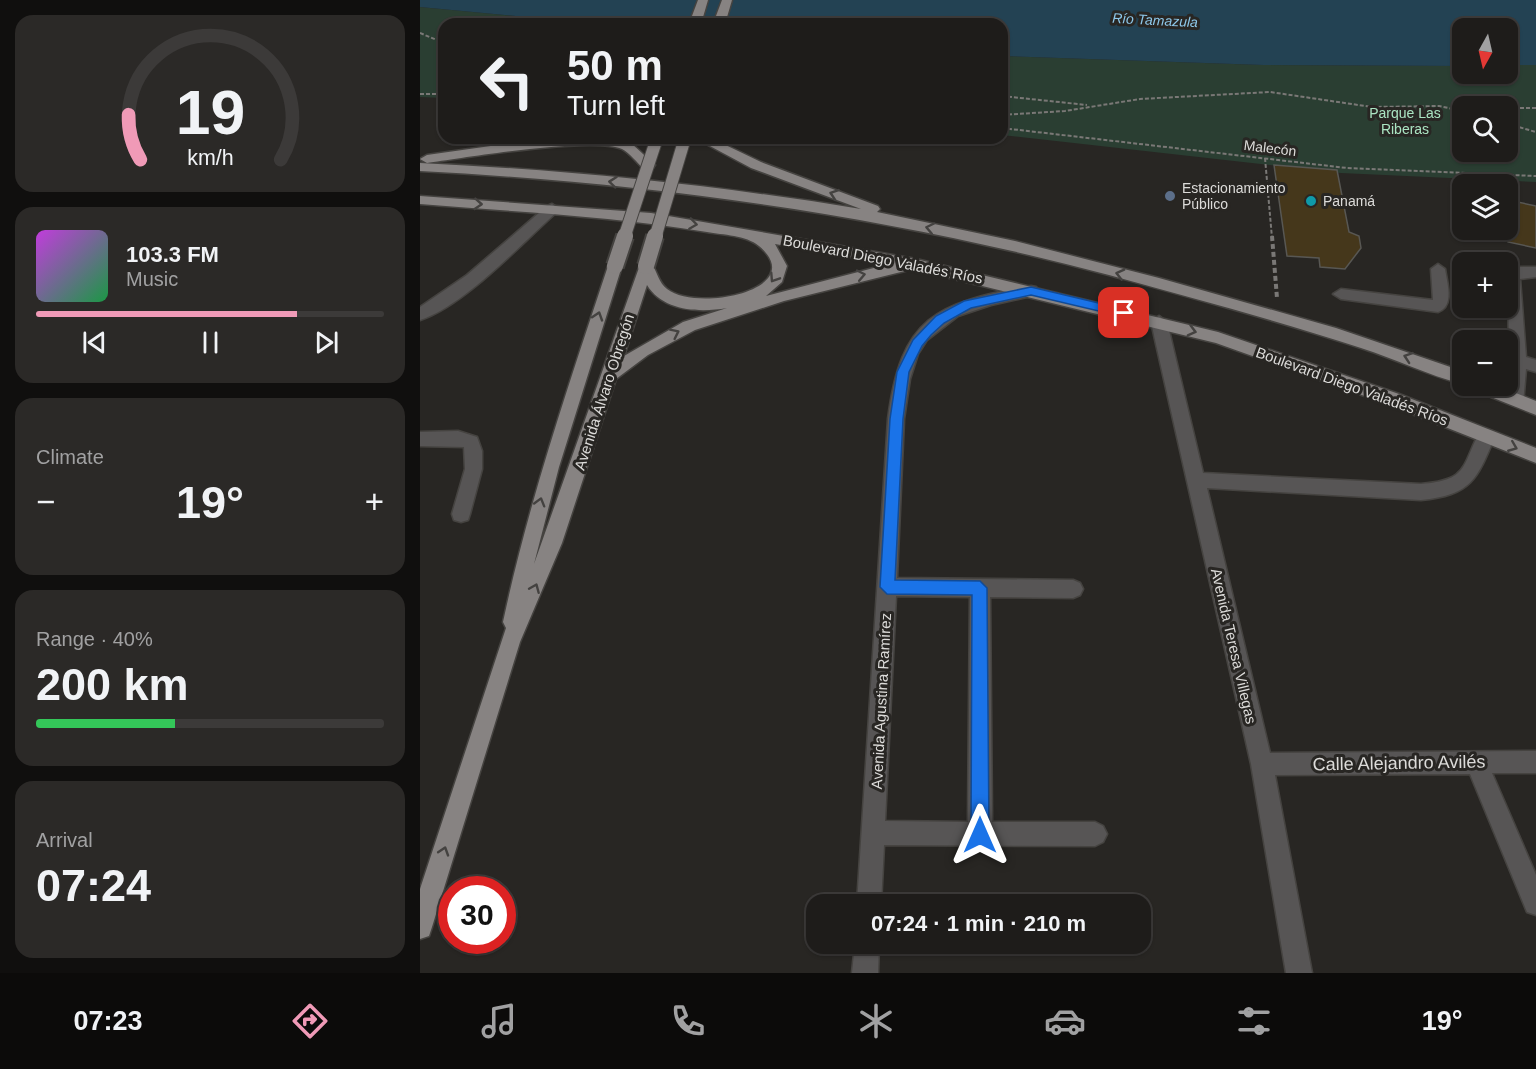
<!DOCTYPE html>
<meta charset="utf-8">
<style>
:root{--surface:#1e1c1a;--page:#2b2927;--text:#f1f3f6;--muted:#a1a1a2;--line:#3c3a39;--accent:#f09ab7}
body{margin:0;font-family:Helvetica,sans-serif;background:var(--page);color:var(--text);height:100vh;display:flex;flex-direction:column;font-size:22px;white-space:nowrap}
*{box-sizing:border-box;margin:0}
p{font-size:20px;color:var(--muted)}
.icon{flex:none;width:33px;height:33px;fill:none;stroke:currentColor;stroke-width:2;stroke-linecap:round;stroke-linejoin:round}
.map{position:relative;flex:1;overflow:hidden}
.side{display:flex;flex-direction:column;gap:15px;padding:15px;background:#100f0e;width:420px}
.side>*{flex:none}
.top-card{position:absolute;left:18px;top:18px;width:570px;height:126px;border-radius:18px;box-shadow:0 2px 4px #0004,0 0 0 2px var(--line);background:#1e1c1a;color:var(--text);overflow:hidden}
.needle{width:39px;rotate:188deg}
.fabs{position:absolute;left:1032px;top:18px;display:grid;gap:12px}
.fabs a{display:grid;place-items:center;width:66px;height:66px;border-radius:12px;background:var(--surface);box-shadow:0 2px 4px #0004,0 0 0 2px var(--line);font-size:30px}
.speed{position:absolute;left:18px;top:876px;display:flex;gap:12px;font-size:30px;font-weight:700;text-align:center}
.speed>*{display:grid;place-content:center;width:78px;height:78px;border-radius:50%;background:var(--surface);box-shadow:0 2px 4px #0004,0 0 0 2px var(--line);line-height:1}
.speed .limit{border:9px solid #d22;background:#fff;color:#111}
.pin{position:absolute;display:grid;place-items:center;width:51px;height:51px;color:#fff;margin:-26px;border-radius:12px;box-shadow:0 3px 9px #0006}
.me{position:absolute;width:66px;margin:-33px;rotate:0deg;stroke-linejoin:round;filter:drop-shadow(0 0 4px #0008)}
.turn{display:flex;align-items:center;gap:21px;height:126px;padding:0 30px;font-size:27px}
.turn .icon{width:78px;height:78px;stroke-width:2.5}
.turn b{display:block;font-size:42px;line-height:51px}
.big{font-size:45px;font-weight:700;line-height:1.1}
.side .widget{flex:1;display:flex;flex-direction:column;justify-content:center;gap:9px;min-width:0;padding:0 21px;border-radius:18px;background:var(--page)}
.side .dial{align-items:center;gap:0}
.dial svg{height:156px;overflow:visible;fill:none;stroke:var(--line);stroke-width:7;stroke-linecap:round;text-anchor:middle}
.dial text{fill:var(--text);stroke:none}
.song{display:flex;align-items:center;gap:18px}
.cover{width:72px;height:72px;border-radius:9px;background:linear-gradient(135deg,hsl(290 70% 55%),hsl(140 70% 35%))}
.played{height:6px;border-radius:3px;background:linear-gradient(90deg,var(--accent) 75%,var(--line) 75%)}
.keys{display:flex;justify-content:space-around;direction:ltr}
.heat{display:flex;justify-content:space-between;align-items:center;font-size:33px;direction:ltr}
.charge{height:9px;border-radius:4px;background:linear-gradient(90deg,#34c759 40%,var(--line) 0)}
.trip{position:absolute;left:386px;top:894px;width:345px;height:60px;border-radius:18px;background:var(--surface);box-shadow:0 2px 4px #0004,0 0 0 2px var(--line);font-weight:700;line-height:60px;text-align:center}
.dock{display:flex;height:96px;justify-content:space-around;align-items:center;background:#0c0b0a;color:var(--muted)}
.dock .icon{width:42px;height:42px}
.dock .selected{color:var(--accent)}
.dock b{font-size:27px;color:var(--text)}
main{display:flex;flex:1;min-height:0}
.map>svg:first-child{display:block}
</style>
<main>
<section class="side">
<div class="widget dial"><svg viewBox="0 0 100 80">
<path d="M14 69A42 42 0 1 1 86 69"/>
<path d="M14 69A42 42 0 0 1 8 46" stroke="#f09ab7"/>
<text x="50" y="56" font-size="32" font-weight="700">19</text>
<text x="50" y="72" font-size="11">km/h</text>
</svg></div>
<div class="widget">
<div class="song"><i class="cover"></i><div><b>103.3 FM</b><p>Music</p></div></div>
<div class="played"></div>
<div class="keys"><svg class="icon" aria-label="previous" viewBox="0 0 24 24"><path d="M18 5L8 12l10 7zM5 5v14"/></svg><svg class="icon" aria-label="pause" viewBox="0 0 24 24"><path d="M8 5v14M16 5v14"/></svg><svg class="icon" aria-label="next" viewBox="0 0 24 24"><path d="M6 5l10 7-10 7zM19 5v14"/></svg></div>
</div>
<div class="widget"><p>Climate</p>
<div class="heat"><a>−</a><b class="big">19°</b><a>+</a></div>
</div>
<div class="widget"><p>Range · 40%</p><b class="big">200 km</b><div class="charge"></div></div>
<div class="widget"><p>Arrival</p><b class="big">07:24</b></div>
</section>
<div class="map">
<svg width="1116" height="973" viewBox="0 0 1116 973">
<rect width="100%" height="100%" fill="#282623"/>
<g fill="#2a3e32" fill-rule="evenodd">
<polygon points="0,7 179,24 24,24 24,98 0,97"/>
<path d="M582 56 843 65 1042 66V74H1088V65H1116V182L921 173 582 135ZM1042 106H1088V152H1042Z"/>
</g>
<polygon fill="#234253" points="0,0 1116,0 1116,65 1088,65 1088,28 1042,28 1042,66 843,65 582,56 582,24 179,24 0,7"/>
<g fill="#45371b" stroke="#585753" stroke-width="1.5">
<polygon points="854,165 917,170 929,232 939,236 941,248 925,269 900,267 899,258 867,256"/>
<polygon points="1088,200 1116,206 1116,248 1088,242"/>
</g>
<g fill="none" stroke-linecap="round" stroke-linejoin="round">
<g stroke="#454340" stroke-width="3">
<g id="minor">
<path d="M132 204 139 209 137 212C102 243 44 306 0 320V307L47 275 127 206Z"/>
<path d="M1018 264 1025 269C1027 283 1035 306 1018 312L921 299 913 294 921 289 1013 300 1011 269Z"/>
<path d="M1098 267H1116V277L1100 279 1106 357 1116 360V372L1106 369 1103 404H1091L1089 399C1090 356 1088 315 1088 274Z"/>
<path d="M611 286 616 287 619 291 616 295 571 305 538 316 507 340 498 354 490 379 484 419 477 578 653 580 660 583 663 589 660 595 653 598 570 597 572 822H675L683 826 687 834 683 842 675 846 464 845 461 904H437L468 419C481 317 515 303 611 286ZM476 596 550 597 548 822 465 821Z"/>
<path d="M739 316 747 322 783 473 1001 484C1048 480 1041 468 1060 431H1072L1075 436C1057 480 1051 495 1001 500L787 488 850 753 1116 751V773H1072L1116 875V915L1107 912 1050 774 855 775 892 973H866L831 764 731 322Z"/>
<polygon points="38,431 57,437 62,451 62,469 50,514 48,520 41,522 34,520 32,514 45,469 44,447 0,446 0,432"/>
<polygon points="435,944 459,944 458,973 432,973"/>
</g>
</g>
<g stroke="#454340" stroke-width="3">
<g id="major">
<polygon points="278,0 288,0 281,24 269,24"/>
<polygon points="302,0 312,0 305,24 293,24"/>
<path d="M177 138 211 143 235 165 233 168H223C217 163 210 153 202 149 173 136 43 158 7 163L0 159 7 155 91 143Z"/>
<path d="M275 138H291L341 162 458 206 460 209 457 212 595 241 739 278 916 328 1042 371V384C1008 375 975 359 941 348 858 321 773 298 689 275 463 215 234 183 0 171V163C148 170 295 185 441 209L331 168Z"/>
<path d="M0 196 231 213 496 259 798 332 979 394 1116 448V463L967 404 796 343 493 269 364 301 275 330 228 355 196 379 142 543 100 642 12 927 9 936 0 939V889L86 628 83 622C109 500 149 384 188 266L195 261 202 266 139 467 114 564 221 262H231C237 272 239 283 247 289 278 313 390 289 339 246 326 235 303 235 287 232 192 216 96 212 0 204ZM355 244 469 264 346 296 362 282 367 266ZM227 285C243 311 279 313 307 308L263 322 204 356Z"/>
<polygon points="1054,386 1078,386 1116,401 1116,415 1056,391"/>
</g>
</g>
<g stroke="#7a7876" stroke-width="2" stroke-dasharray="4 2" stroke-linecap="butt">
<polyline points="0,33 24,43"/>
<polyline points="0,94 24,94"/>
<polyline points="582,96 667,105"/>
<polyline points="1088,108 1116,108"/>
<polyline points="582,115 645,111 720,99 850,92 952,107 1019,106 1042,111"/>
<polyline points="1088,124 1116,132"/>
<polyline points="582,128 927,168 1116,176"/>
<polyline points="845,158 852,238"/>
</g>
<polyline stroke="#7a7876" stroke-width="4" stroke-dasharray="5 3" stroke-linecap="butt" points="852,236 857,298"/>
<use href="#minor" fill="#575555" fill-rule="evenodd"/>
<use href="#major" fill="#878382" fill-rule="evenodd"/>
<g stroke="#454340" stroke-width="14" stroke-linecap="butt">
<g id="major-bridge-far1">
<polyline points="204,238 237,138"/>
<polyline points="235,238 265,138"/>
</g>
</g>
<g stroke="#454340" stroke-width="20" stroke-linecap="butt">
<g id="major-bridge">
<polyline points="195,266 205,236"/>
<polyline points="226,266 235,236"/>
</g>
</g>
<use href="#major-bridge-far1" stroke="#878382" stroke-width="12"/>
<use href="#major-bridge" stroke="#878382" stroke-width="16"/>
</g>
<defs><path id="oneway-chevron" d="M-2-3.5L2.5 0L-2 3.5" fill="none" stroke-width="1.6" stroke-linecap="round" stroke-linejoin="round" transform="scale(1.5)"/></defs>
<g stroke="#444240">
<use href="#oneway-chevron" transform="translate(193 182) rotate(-174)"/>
<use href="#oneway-chevron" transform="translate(414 194) rotate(-161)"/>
<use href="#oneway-chevron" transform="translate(58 204) rotate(4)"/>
<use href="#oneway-chevron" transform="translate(273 224) rotate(8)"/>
<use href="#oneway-chevron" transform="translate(510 228) rotate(-168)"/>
<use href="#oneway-chevron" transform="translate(700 274) rotate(-166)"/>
<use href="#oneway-chevron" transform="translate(441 275) rotate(-12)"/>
<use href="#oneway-chevron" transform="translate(354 278) rotate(123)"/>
<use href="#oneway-chevron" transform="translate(178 316) rotate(-72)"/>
<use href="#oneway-chevron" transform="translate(772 331) rotate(15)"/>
<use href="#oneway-chevron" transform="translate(255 333) rotate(-26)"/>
<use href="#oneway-chevron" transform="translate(988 357) rotate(-161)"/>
<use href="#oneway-chevron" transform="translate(1093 447) rotate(22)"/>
<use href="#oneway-chevron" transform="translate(120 502) rotate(-74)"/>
<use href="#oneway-chevron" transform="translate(115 588) rotate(-67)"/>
<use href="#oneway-chevron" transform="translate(24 851) rotate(-72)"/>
</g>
<polygon fill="#1a73e8" stroke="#114b97" stroke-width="1.5" points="611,287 704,309 710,313 704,317 611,295 551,308 524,323 511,335 502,346 489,372 483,419 475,580 560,581 567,588 569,835 566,842 560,844 554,842 551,835 552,595 467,594 460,587 470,419 477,372 493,340 516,316 544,301"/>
<circle fill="#5c6f8a" stroke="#282623" stroke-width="2" cx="750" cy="196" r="6"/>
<circle fill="#0f9aa8" stroke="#282623" stroke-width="2" cx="891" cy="201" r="6"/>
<g text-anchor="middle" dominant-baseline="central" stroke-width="6" stroke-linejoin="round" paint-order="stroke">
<g font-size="14" font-style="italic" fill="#8dc7e9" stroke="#282623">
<text transform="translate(735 20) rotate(3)">Río Tamazula</text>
</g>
<g font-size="14" fill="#aae4c2" stroke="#282623">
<text x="985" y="113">Parque Las<tspan x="985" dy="16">Riberas</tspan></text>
</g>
<g font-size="14" fill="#dcdbd9" stroke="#282623">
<text transform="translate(850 148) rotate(7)">Malecón</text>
</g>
<g font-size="14" fill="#dcdbd9" stroke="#282623" text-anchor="start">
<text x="762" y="188">Estacionamiento<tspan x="762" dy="16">Público</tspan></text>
<text x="903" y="201">Panamá</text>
</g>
<g font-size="15" fill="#dcdbd9" stroke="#282623">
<text transform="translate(463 259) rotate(11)">Boulevard Diego Valadés Ríos</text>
<text transform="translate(932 386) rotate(20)">Boulevard Diego Valadés Ríos</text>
<text transform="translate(184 392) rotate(-72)">Avenida Álvaro Obregón</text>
<text transform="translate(814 646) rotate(77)">Avenida Teresa Villegas</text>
<text transform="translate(461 701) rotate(-87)">Avenida Agustina Ramírez</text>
</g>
<g font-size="18" fill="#dcdbd9" stroke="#282623">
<text transform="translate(979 763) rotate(-1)">Calle Alejandro Avilés</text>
</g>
</g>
</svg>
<div class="fabs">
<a><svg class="needle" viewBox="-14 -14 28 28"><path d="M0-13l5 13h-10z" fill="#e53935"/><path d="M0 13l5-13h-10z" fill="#a1a1a2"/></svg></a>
<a><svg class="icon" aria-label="search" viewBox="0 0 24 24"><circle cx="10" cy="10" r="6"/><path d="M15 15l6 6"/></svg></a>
<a><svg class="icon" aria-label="layers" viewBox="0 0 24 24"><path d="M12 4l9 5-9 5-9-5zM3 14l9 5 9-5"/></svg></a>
<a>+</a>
<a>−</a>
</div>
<div class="speed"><div class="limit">30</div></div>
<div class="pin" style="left:704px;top:313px;background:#d93025"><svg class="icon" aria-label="arrive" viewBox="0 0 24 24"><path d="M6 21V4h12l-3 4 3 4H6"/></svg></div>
<svg class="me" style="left:560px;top:835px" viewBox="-20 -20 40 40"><path d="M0-17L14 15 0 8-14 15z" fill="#1a73e8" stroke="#fff" stroke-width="4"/></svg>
<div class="trip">07:24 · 1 min · 210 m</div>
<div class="top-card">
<div class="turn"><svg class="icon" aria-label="left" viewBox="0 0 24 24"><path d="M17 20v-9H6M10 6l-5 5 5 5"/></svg><div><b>50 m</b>Turn left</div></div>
</div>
</div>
</main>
<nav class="dock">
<b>07:23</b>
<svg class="icon selected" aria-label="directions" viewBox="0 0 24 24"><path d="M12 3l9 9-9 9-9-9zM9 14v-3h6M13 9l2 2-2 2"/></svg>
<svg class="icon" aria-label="music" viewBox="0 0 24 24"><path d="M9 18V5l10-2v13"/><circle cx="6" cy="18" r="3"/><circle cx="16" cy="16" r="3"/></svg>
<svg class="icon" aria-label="phone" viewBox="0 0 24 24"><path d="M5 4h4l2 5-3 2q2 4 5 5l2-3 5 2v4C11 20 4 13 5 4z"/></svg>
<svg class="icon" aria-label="climate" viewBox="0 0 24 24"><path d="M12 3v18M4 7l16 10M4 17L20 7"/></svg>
<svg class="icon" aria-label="car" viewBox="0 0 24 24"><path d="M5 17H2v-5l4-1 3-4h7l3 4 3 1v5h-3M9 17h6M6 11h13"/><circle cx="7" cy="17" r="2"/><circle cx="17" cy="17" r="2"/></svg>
<svg class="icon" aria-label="filters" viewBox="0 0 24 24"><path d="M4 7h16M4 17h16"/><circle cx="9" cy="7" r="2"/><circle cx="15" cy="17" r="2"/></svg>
<b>19°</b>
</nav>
